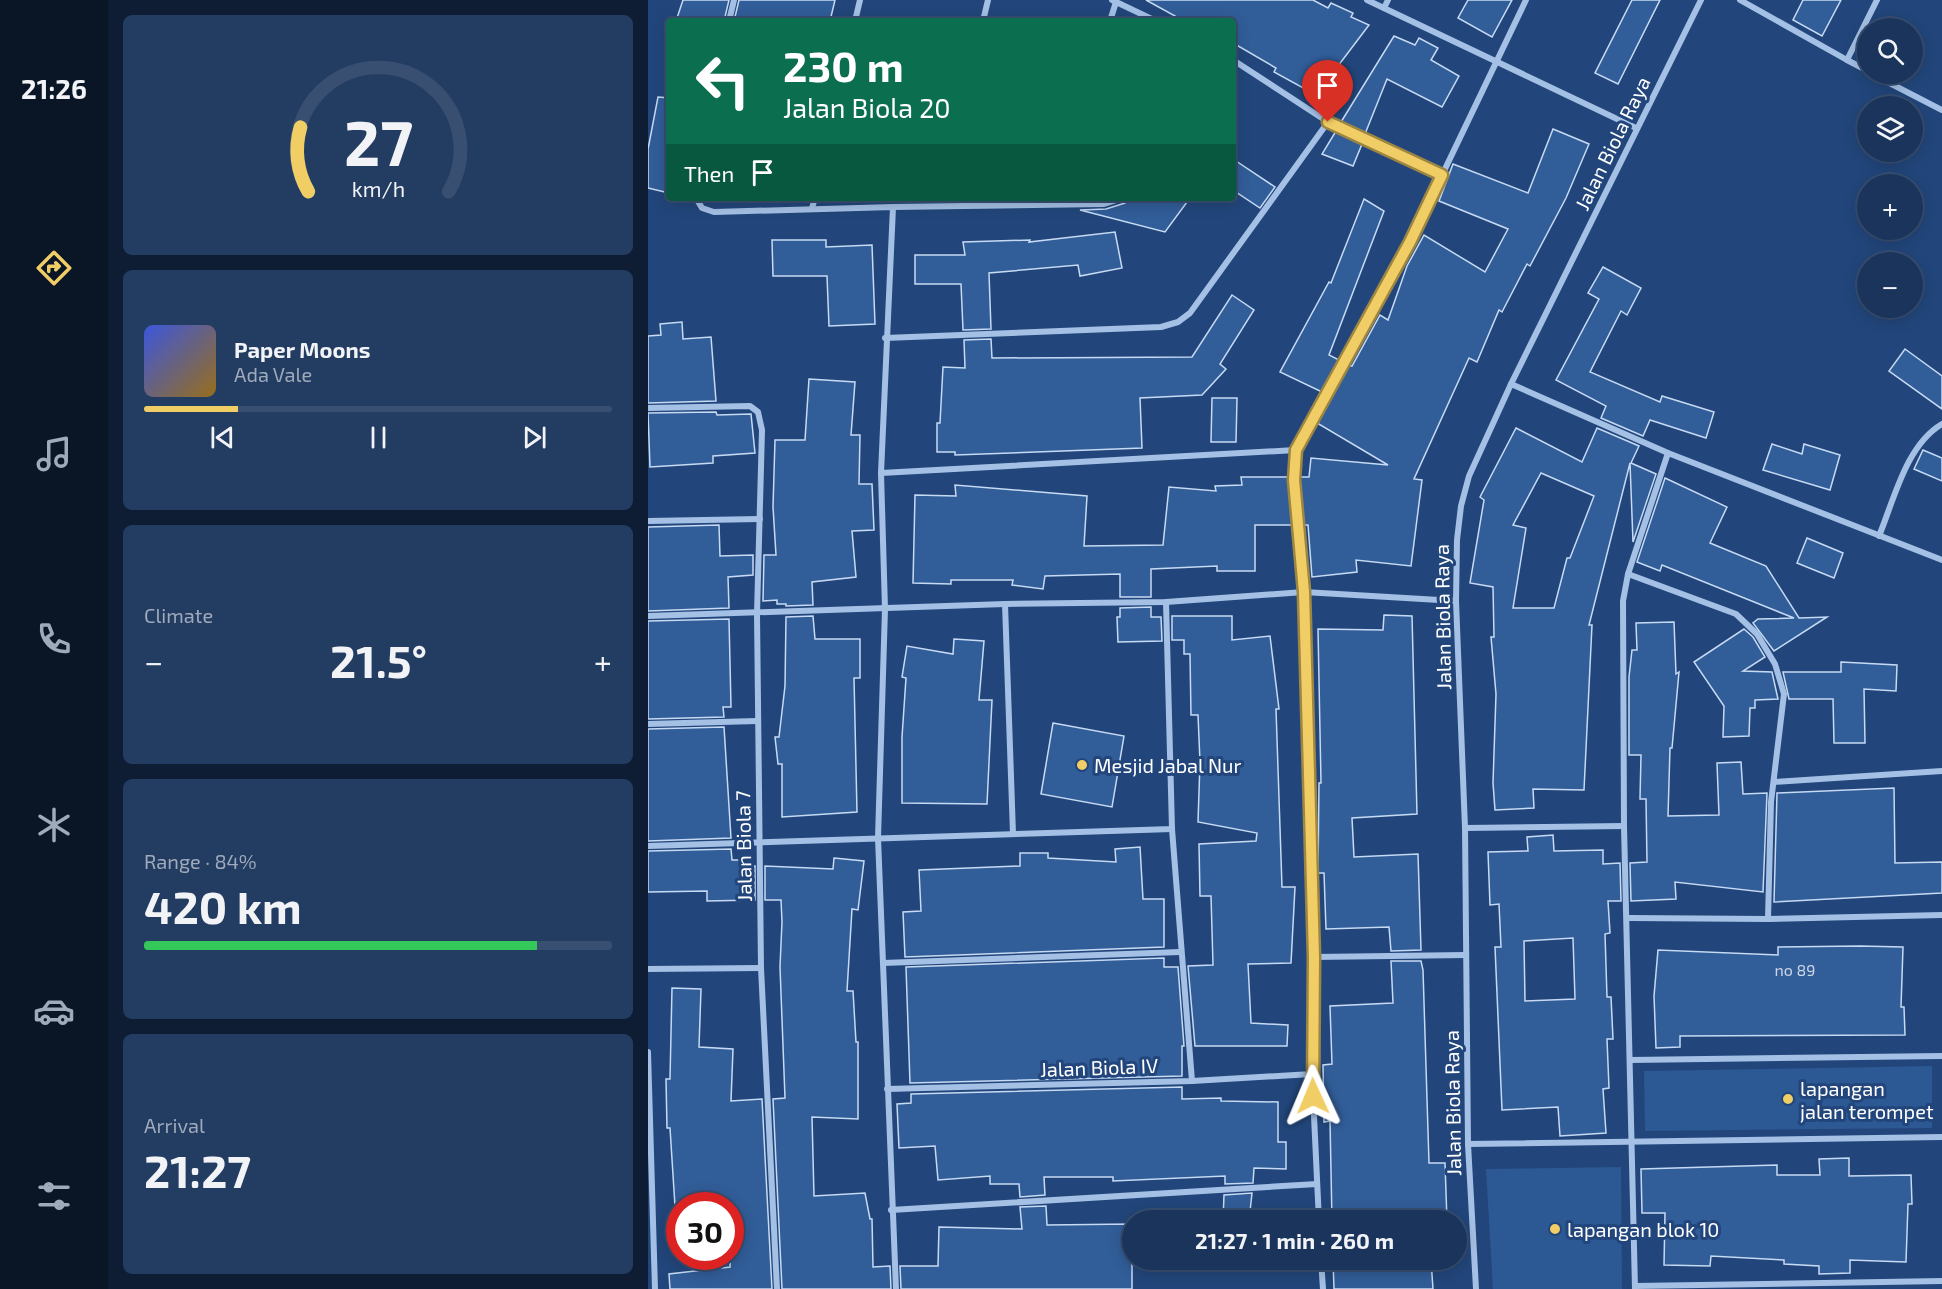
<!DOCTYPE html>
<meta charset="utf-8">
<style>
:root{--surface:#1a345c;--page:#233c62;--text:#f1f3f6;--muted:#9faabb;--line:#384f72;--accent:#f1cd66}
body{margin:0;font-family:"Exo 2",sans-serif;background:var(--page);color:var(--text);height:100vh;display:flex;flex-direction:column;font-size:22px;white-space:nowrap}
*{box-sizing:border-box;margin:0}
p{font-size:20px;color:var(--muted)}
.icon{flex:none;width:33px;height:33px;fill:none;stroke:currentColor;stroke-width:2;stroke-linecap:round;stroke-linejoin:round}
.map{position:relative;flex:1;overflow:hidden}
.side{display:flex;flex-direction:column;gap:15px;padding:15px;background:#0e1d33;width:540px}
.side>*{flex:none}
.hud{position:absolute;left:18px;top:18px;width:570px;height:183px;border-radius:6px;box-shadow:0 3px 15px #0003,0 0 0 2px var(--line);background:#0b6e4f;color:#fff;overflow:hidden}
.fabs{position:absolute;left:1209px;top:18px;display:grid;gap:12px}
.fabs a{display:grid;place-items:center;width:66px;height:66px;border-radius:50%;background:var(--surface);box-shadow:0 3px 15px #0003,0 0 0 2px var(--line);font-size:30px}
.speed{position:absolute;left:18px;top:1192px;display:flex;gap:12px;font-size:30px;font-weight:700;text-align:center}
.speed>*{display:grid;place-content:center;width:78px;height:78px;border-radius:50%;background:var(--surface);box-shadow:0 3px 15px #0003,0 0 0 2px var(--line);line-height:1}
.speed .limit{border:9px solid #d22;background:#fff;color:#111}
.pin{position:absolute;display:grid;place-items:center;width:51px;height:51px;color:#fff;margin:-62px -26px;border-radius:50% 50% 50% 0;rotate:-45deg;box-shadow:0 0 6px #0007}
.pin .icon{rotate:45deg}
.me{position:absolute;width:66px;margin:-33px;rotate:359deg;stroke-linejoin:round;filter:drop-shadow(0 0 4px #0008)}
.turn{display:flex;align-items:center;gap:21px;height:126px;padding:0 18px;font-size:27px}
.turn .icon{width:78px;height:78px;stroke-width:2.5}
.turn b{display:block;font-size:42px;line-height:51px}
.then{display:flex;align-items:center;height:57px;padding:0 18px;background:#0003;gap:12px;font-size:22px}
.big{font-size:45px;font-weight:700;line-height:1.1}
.side .card{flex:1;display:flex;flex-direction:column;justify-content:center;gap:9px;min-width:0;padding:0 21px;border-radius:9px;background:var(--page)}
.side .dial{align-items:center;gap:0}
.dial svg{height:156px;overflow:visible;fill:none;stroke:var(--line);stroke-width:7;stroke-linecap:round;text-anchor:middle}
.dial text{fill:var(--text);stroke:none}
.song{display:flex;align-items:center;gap:18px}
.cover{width:72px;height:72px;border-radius:9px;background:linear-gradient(135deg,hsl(230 70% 55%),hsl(40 70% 35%))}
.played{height:6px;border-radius:3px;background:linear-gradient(90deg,var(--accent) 20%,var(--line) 20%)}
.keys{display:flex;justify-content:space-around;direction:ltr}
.heat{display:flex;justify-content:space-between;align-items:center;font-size:33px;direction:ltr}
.charge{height:9px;border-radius:4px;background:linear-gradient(90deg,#34c759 84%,var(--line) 0)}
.trip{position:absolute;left:474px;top:1210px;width:345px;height:60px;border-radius:30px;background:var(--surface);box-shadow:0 3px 15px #0003,0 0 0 2px var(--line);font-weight:700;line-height:60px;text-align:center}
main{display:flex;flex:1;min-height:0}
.tab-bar{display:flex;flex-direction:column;width:108px;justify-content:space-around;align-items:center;background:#0a1525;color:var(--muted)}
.tab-bar .icon{width:42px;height:42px}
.tab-bar .selected{color:var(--accent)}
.tab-bar b{font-size:27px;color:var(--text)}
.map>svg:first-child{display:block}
</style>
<main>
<nav class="tab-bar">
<b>21:26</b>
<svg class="icon selected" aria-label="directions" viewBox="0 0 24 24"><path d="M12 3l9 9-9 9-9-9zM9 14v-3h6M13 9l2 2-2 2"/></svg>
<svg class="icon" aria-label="music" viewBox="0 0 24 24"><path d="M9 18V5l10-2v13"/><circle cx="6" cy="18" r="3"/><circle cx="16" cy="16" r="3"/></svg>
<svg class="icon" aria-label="phone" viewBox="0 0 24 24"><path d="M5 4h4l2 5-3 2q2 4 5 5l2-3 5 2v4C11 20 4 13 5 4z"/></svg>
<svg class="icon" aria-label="climate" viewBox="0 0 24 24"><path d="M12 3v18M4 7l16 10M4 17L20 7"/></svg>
<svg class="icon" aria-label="car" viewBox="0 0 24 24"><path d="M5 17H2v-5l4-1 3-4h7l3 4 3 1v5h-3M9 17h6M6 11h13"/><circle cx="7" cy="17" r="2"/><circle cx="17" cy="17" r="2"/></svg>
<svg class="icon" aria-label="filters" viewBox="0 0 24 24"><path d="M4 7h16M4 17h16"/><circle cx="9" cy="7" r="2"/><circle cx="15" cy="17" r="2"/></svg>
</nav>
<section class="side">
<div class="card dial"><svg viewBox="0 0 100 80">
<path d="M14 69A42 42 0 1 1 86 69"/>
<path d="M14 69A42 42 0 0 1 10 36" stroke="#f1cd66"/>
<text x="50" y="56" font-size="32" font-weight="700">27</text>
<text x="50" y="72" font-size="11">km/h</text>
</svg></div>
<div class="card">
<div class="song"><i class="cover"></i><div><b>Paper Moons</b><p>Ada Vale</p></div></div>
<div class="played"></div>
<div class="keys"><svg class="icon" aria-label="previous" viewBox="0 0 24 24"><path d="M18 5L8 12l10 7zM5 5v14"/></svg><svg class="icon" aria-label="pause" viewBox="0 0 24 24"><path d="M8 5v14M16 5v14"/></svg><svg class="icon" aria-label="next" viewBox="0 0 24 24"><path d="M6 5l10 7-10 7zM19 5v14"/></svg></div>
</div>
<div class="card"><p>Climate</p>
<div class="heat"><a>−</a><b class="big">21.5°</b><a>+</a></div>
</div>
<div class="card"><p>Range · 84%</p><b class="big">420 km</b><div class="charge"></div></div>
<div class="card"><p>Arrival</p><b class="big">21:27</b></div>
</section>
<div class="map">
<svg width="1294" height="1289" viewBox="0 0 1294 1289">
<rect width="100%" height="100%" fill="#22467b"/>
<g fill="#2c5893">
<polygon points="1284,1066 1284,1128 997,1131 996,1071"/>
<polygon points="973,1167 974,1289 845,1289 838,1169"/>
</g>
<g fill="#315d98" stroke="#c7daf4" stroke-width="1.5" fill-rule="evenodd">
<polygon points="35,0 81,0 76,21 28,21"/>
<polygon points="91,0 187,0 182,21 86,21"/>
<polygon points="498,0 665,0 680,8 683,3 705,13 703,17 721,25 668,95 626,72 628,68 585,43 585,21 536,21"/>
<polygon points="820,0 864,0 844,37 810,18"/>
<polygon points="984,0 1012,0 970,84 947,73"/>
<polygon points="1155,0 1193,0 1174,36 1145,20"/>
<polygon points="746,36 767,45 771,38 790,48 783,60 811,76 794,107 739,79 717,134 693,122"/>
<polygon points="10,97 21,98 21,193 0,188 0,149"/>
<polygon points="905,129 941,144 918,198 882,266 879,264 854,312 851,310 829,362 821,358 766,479 774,480 763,566 708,560 709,572 664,577 660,525 655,525 651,480 651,477 661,477 663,458 740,465 669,423 701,365 704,366 732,315 740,320 759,266 776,235 837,272 860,229 791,201 805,164 880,193"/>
<polygon points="688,131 714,144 705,166 674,154"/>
<polygon points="585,159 627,187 612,208 585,190"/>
<polygon points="480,198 542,198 517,232 432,210 458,209 477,203"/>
<polygon points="716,199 736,211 681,355 691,360 674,392 632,372 681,282 683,283"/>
<polygon points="467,232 474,268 432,276 430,265 341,273 343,329 315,330 313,284 267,284 267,255 317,255 315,242 382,240 381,242"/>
<polygon points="124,240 178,240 178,247 224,245 227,324 181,326 179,276 125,276"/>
<polygon points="955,267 993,288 979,315 973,311 942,372 1012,402 1014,396 1066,412 1058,438 1002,420 995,436 953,418 958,406 908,380 951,299 940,293"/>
<polygon points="584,295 606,310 572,364 578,369 554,395 492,398 494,448 307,455 307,452 289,452 289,423 292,423 295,367 317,368 316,340 343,339 344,358 544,357"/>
<polygon points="34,322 35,339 63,337 68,401 0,403 0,336 13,335 12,324"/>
<polygon points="1257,349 1294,376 1294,409 1241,371"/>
<polygon points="161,379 207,382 203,435 212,435 211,484 224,484 226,530 204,531 208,577 164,582 165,605 138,606 138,604 129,604 129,600 115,601 116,555 128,555 125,507 127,440 157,440"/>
<polygon points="564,398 589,398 588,442 563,442"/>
<polygon points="68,412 69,415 103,414 107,453 65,456 65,463 2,467 0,413"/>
<path d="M868 428 934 462 949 428 991 446 983 463 1008 474 985 542 982 463 941 625H944L936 790 885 789 886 808 847 810 845 783 848 694 843 637H846L845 587 822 583 836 500 832 497ZM893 473 946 496 922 558H919L906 608H865L878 528 865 525Z"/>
<polygon points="1124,444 1154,454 1156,444 1192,455 1182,490 1115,470"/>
<polygon points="1275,450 1294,458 1294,481 1266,469"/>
<polygon points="593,477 641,477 645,525 607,525 607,571 569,571 569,566 503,569 503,597 472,597 472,574 397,576 395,589 364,585 365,580 303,580 303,584 265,583 267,495 308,496 307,485 439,496 436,546 515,545 521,487 568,491 567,486 594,485"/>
<polygon points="1017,478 1079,507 1062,543 1118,566 1151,618 1179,617 1126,651 1105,623 1110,619 1146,618 1014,565 1012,571 989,562"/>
<polygon points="71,525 72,556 105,555 105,575 80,577 81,608 0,611 0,527"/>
<polygon points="1159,538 1195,553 1186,578 1149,563"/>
<polygon points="503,607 503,617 513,617 514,641 470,642 469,617 472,617 472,608"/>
<polygon points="736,615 764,616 769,814 704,818 706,857 770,854 773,950 743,951 741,927 678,929 676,873 670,873 671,783 673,783 670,629 735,630"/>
<polygon points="165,616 167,639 212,639 212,678 206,678 209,812 134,817 134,764 130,764 127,737 131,737 137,686 138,617"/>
<polygon points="524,616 584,616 584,640 622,636 631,709 628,709 634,887 647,887 643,963 600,964 603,1023 640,1025 639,1046 547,1046 540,966 565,965 563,896 552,896 551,844 608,841 609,833 550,822 552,762 550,715 543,715 542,654 536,654 536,640 524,640"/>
<polygon points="81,619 83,707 75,707 76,717 0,719 0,621"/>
<polygon points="1026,622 1028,674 1031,672 1024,748 1022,748 1020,816 1071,815 1069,763 1093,762 1095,794 1119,793 1115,892 1027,882 1028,899 983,901 982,863 999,862 998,799 992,799 993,755 981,755 981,677 984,650 989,650 988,623"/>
<polygon points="1096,629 1105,637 1117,657 1095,671 1124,672 1130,699 1107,700 1107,708 1102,708 1101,736 1075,737 1076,706 1046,662"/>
<polygon points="306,639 336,641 331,700 344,700 339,804 254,803 254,737 258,678 254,677 259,646 305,654"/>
<polygon points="1193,662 1249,665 1248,691 1216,689 1217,743 1186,743 1185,699 1141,699 1135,672 1193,672"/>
<polygon points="405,723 476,736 464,807 393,794"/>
<polygon points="76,727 83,838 0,841 0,729"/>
<polygon points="1246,788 1247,863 1294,862 1294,893 1126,902 1129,793"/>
<path d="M905 835 906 851 955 850V864L972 863 973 901H960L962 933 957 934 959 997H963L965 1039H959L961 1088 955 1089 958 1133 912 1136 910 1107 854 1110 847 947H853L851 904 842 905 840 852 880 851 879 837ZM925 938 927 999 877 1001 876 941Z"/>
<polygon points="492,847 495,899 516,899 516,947 257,957 255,912 273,911 271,870 372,866 372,853 400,853 400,858 468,862 467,849"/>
<polygon points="83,849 84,860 92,860 92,865 107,866 107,900 59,901 59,891 0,892 0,851"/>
<polygon points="186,858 216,861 210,910 204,909 199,991 205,991 208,1042 210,1042 210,1119 164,1117 166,1196 217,1193 222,1219 224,1219 225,1267 242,1266 243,1289 134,1289 125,1099 137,1098 132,967 134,922 133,900 117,900 117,866 185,869"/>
<polygon points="1212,946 1255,947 1253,1007 1256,1007 1257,1035 1032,1036 1032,1047 1008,1048 1006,996 1010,950 1130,955 1130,947"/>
<polygon points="516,958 516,967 530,967 536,1046 534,1046 534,1076 262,1083 258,967"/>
<polygon points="743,961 773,961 775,970 781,1163 797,1163 799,1221 684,1221 682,1121 676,1122 675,1065 684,1064 682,1006 745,1003"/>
<polygon points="24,988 53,989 51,1047 85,1049 83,1101 114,1099 124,1289 22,1289 21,1274 82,1267 82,1206 27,1206 22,1128 19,1128 18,1079 22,1079"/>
<polygon points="534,1087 534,1099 573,1098 573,1101 630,1102 630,1142 638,1142 638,1169 606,1168 605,1183 577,1184 577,1176 465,1181 465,1177 396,1177 397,1195 372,1197 371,1184 342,1184 342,1176 290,1180 287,1146 251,1148 249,1104 263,1103 263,1094"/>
<polygon points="1201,1158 1201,1176 1263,1175 1264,1204 1260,1204 1258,1262 1202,1260 1202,1273 1171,1274 1171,1266 1136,1264 1136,1260 1063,1256 1062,1266 1016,1265 1017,1213 994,1213 993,1169 1129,1165 1129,1175 1172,1175 1171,1159"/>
<polygon points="604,1193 601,1221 575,1221 576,1195"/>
<polygon points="398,1206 399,1225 484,1224 484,1289 253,1289 252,1266 290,1266 291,1227 374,1229 372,1207"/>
<polygon points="685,1260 783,1260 785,1289 686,1289"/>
</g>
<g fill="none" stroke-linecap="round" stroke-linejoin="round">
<g stroke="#a4c0e5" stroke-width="6">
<polyline points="464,0 508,21"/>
<polyline points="719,0 988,128"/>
<polyline points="1092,0 1199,60 1229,0"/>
<polyline points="736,8 740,0"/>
<polyline points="81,21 86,0"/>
<polyline points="207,21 212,0"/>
<polyline points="335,21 340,0"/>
<polyline points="462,21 468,2"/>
<polyline points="585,60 680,122 793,175"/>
<polyline points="1199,60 1220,71"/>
<polyline points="1224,74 1294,110"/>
<polyline points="48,198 54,208 66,212 245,207 233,473 237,609 230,838 248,1289"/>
<polyline points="245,207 456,204 475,198"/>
<polyline points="164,208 167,198"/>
<polyline points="237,338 513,327 530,322 542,313 680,122"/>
<polyline points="863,384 1020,453 1294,560"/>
<polyline points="0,408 102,406 110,412 114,430 109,614 113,968 129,1289"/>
<polyline points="233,473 648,450"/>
<polyline points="0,521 112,519"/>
<path d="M1231 536C1246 500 1258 445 1294 424"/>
<polyline points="980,574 1088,614 1109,634 1127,664 1136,694 1123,802 1120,919"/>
<polyline points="357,604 365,834"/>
<polyline points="0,616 357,604 518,602 656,592 808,601"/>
<polyline points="0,724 109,721"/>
<polyline points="1126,782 1294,771"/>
<polyline points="817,828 976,826"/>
<polyline points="524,829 544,1081"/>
<polyline points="0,846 524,829 518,602"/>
<polyline points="981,918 1120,919 1294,915"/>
<polyline points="666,957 818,955"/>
<polyline points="235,963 532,952"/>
<polyline points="0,969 113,968"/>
<polyline points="0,1052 7,1289"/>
<polyline points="982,1060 1294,1056"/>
<polyline points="239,1089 544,1081 664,1074"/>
<polyline points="820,1144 1294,1137"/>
<polyline points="243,1210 669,1184"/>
<polyline points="671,1221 664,1074 666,957 656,592 646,480 648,450 762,242 878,0"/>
<polyline points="673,1260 675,1289"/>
<polyline points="987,1286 1294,1281"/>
<polyline points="828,1289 820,1144 817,828 808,601 809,540 813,506 821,476 863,384 1053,0"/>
<polyline points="987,1289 976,826 975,601 980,574 1020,453"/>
</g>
</g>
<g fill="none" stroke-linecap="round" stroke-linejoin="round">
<g stroke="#9d8542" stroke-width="15">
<polyline id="route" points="665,1096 666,957 656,592 646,480 648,450 762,242 794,175 680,122"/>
</g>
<use href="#route" stroke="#f1cd66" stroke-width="10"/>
</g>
<g fill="#f1cd66" stroke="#22467b" stroke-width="2">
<circle cx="434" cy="765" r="6"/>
<circle cx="1140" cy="1099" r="6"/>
<circle cx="907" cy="1229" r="6"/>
</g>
<g text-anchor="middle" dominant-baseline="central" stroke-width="6" stroke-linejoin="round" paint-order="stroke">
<g font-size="16" fill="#ccd6e5">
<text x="1147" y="969">no 89</text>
</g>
<g font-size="20" fill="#fff" stroke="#22467b">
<text transform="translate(964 143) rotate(-64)">Jalan Biola Raya</text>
<text transform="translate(794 617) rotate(-91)">Jalan Biola Raya</text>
<text transform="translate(95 846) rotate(-91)">Jalan Biola 7</text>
<text transform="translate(451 1067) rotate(-2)">Jalan Biola IV</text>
<text transform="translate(804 1103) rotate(-91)">Jalan Biola Raya</text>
</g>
<g font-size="20" fill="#fff" stroke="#22467b" text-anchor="start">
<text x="446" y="765">Mesjid Jabal Nur</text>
<text x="1152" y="1088">lapangan<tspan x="1152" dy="23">jalan terompet</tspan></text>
<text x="919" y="1229">lapangan blok 10</text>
</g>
</g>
</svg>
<div class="fabs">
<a><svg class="icon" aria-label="search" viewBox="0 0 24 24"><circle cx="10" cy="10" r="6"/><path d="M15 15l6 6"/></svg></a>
<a><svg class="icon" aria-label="layers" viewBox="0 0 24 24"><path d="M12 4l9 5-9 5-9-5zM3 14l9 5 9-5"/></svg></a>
<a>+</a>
<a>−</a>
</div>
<div class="speed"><div class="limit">30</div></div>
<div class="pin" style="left:680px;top:122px;background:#d93025"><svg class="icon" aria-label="arrive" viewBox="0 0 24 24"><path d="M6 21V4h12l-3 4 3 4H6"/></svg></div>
<svg class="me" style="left:665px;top:1096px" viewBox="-20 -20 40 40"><path d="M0-17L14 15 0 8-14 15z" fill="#f1cd66" stroke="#fff" stroke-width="4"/></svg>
<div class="trip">21:27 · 1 min · 260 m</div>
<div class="hud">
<div class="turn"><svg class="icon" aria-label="left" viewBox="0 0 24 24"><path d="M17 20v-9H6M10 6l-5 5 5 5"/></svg><div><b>230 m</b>Jalan Biola 20</div></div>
<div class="then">Then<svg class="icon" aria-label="arrive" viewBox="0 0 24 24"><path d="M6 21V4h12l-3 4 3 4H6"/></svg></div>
</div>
</div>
</main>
